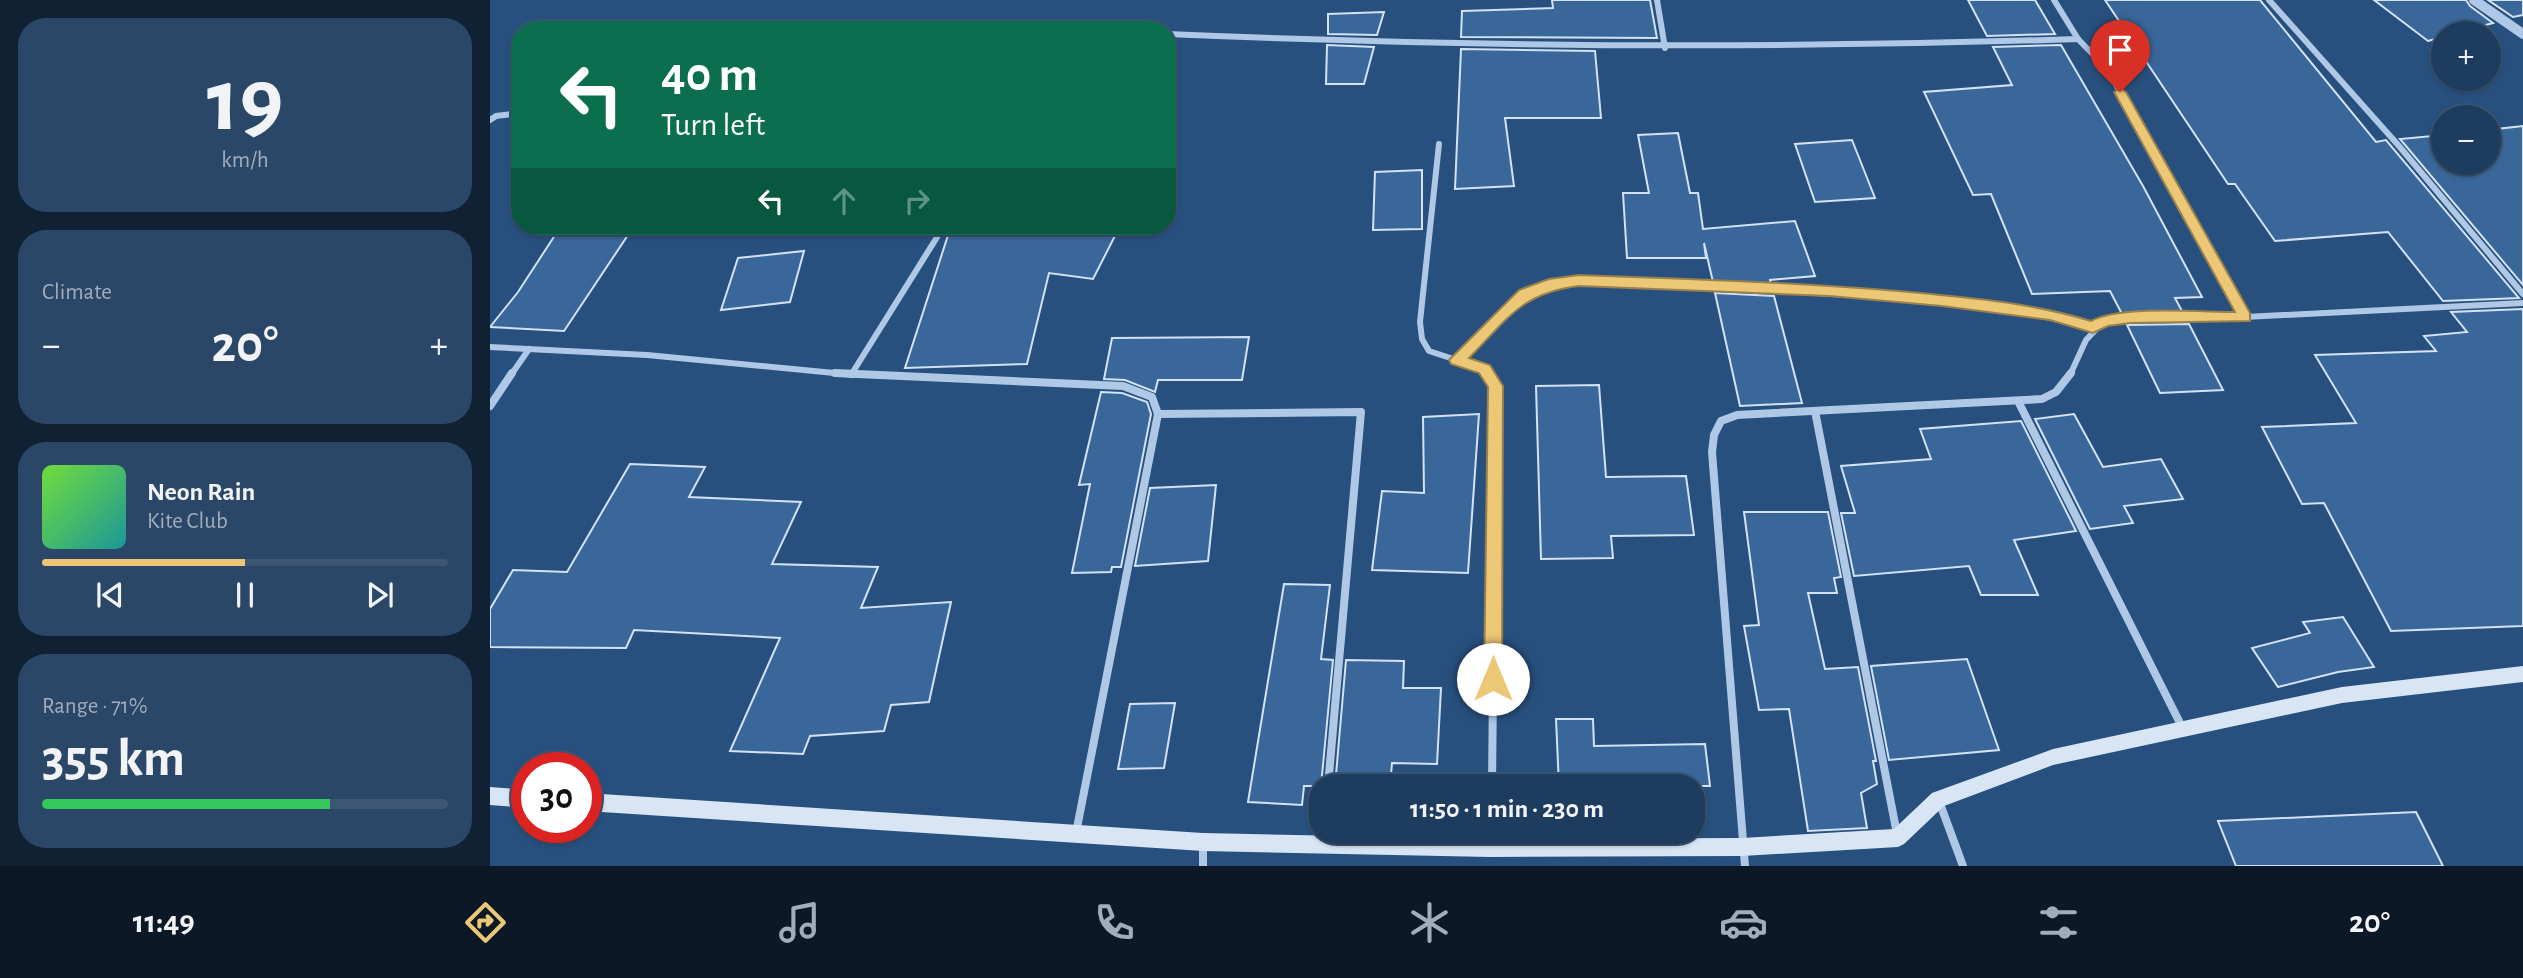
<!DOCTYPE html>
<meta charset="utf-8">
<style>
:root{--surface:#1e3c5e;--page:#2b4767;--text:#f1f3f6;--muted:#a1adbc;--line:#3c5673;--accent:#ecc776}
body{margin:0;font-family:"Alegreya Sans",sans-serif;background:var(--page);color:var(--text);height:100vh;display:flex;flex-direction:column;font-size:26px;white-space:nowrap}
*{box-sizing:border-box;margin:0}
p{font-size:23px;color:var(--muted)}
.icon{flex:none;width:38px;height:38px;fill:none;stroke:currentColor;stroke-width:2;stroke-linecap:round;stroke-linejoin:round}
.map{position:relative;flex:1;overflow:hidden}
.panel{display:flex;flex-direction:column;gap:18px;padding:18px;background:#102134;width:490px}
.panel>*{flex:none}
.top-card{position:absolute;left:21px;top:21px;width:665px;height:214px;border-radius:28px;box-shadow:0 2px 5px #0004,0 0 0 2px var(--line);background:#0b6e4f;color:#fff;overflow:hidden}
.controls{position:absolute;left:1941px;top:21px;display:grid;gap:14px}
.controls a{display:grid;place-items:center;width:70px;height:70px;border-radius:50%;background:var(--surface);box-shadow:0 2px 5px #0004,0 0 0 2px var(--line);font-size:35px}
.speed{position:absolute;left:21px;top:752px;display:flex;gap:14px;font-size:35px;font-weight:700;text-align:center}
.speed>*{display:grid;place-content:center;width:91px;height:91px;border-radius:50%;background:var(--surface);box-shadow:0 2px 5px #0004,0 0 0 2px var(--line);line-height:1}
.speed .limit{border:10px solid #d22;background:#fff;color:#111}
.pin{position:absolute;display:grid;place-items:center;width:60px;height:60px;color:#fff;margin:-72px -30px;border-radius:50% 50% 50% 0;rotate:-45deg;box-shadow:0 0 7px #0007}
.pin .icon{rotate:45deg}
.me{position:absolute;width:77px;margin:-38px;rotate:0deg;stroke-linejoin:round;filter:drop-shadow(0 0 5px #0008)}
.turn{display:flex;align-items:center;gap:24px;height:147px;padding:0 35px;font-size:32px}
.turn .icon{width:91px;height:91px;stroke-width:2.5}
.turn b{display:block;font-size:49px;line-height:60px}
.lanes{display:flex;align-items:center;height:66px;padding:0 35px;background:#0003;justify-content:center;gap:35px;direction:ltr}
.lanes .off{opacity:.35}
.big{font-size:52px;font-weight:700;line-height:1.1}
.panel .widget{flex:1;display:flex;flex-direction:column;justify-content:center;gap:10px;min-width:0;padding:0 24px;border-radius:28px;background:var(--page)}
.panel .dial{align-items:center;gap:0}
.dial b{font-size:91px;line-height:1}
.song{display:flex;align-items:center;gap:21px}
.cover{width:84px;height:84px;border-radius:10px;background:linear-gradient(135deg,hsl(100 70% 55%),hsl(180 70% 35%))}
.played{height:7px;border-radius:4px;background:linear-gradient(90deg,var(--accent) 50%,var(--line) 50%)}
.keys{display:flex;justify-content:space-around;direction:ltr}
.heat{display:flex;justify-content:space-between;align-items:center;font-size:38px;direction:ltr}
.charge{height:10px;border-radius:5px;background:linear-gradient(90deg,#34c759 71%,var(--line) 0)}
.trip{position:absolute;left:819px;top:774px;width:396px;height:70px;border-radius:28px;background:var(--surface);box-shadow:0 2px 5px #0004,0 0 0 2px var(--line);font-weight:700;line-height:70px;text-align:center}
.dock{display:flex;height:112px;justify-content:space-around;align-items:center;background:#0c1826;color:var(--muted)}
.dock .icon{width:49px;height:49px}
.dock .on{color:var(--accent)}
.dock b{font-size:32px;color:var(--text)}
main{display:flex;flex:1;min-height:0}
.map>svg:first-child{display:block}
</style>
<main>
<section class="panel">
<div class="widget dial"><b>19</b><p>km/h</p></div>
<div class="widget"><p>Climate</p>
<div class="heat"><a>−</a><b class="big">20°</b><a>+</a></div>
</div>
<div class="widget">
<div class="song"><i class="cover"></i><div><b>Neon Rain</b><p>Kite Club</p></div></div>
<div class="played"></div>
<div class="keys"><svg class="icon" aria-label="previous" viewBox="0 0 24 24"><path d="M18 5L8 12l10 7zM5 5v14"/></svg><svg class="icon" aria-label="pause" viewBox="0 0 24 24"><path d="M8 5v14M16 5v14"/></svg><svg class="icon" aria-label="next" viewBox="0 0 24 24"><path d="M6 5l10 7-10 7zM19 5v14"/></svg></div>
</div>
<div class="widget"><p>Range · 71%</p><b class="big">355 km</b><div class="charge"></div></div>
</section>
<div class="map">
<svg width="2033" height="866" viewBox="0 0 2033 866">
<rect width="100%" height="100%" fill="#28507e"/>
<g fill="#39679a" stroke="#d2e2f4" stroke-width="2">
<polygon points="1062,0 1160,0 1167,38 971,37 972,11 1063,8"/>
<polygon points="1478,0 1545,0 1565,34 1497,36"/>
<polygon points="1615,0 1770,0 1886,142 1896,140 2029,298 1953,301 1898,232 1785,241 1745,184 1738,184"/>
<polygon points="1884,0 1976,0 1980,6 2003,23 1966,33 1953,33 1953,37 1938,41"/>
<polygon points="1998,0 2033,0 2033,15 2023,17"/>
<polygon points="894,12 887,35 838,34 838,14"/>
<polygon points="837,45 884,47 874,84 836,84"/>
<polygon points="1571,45 1653,186 1712,297 1685,298 1693,313 1632,314 1620,291 1542,294 1501,194 1483,195 1434,92 1522,85 1503,47"/>
<polygon points="971,49 1105,51 1111,118 1015,118 1024,186 965,189"/>
<polygon points="2033,126 2033,285 1910,139 1953,135 1953,163 1998,163 1998,130"/>
<polygon points="1188,133 1200,193 1208,193 1213,229 1305,221 1325,276 1280,280 1281,285 1223,282 1214,243 1216,258 1137,258 1133,193 1159,193 1148,135"/>
<polygon points="1362,140 1385,198 1325,202 1305,144"/>
<polygon points="932,170 932,229 883,230 885,172"/>
<polygon points="71,226 144,226 74,331 0,327 28,292"/>
<polygon points="461,226 630,226 603,279 559,273 537,364 415,368"/>
<polygon points="314,251 300,302 231,310 248,258"/>
<polygon points="1225,293 1284,296 1312,403 1250,406"/>
<polygon points="2033,309 2033,626 1901,631 1834,503 1812,504 1772,427 1866,423 1825,355 1946,351 1934,336 1977,332 1961,312"/>
<polygon points="1699,324 1733,390 1670,393 1637,325"/>
<polygon points="759,337 752,380 668,380 665,392 635,380 614,379 622,338"/>
<polygon points="1109,385 1116,477 1196,476 1204,535 1121,536 1123,558 1051,559 1046,386"/>
<polygon points="611,392 632,393 657,402 661,414 631,567 622,567 621,572 582,573 600,484 589,485"/>
<polygon points="989,414 978,573 882,570 892,491 934,493 933,417"/>
<polygon points="1584,414 1613,467 1671,459 1693,499 1634,506 1643,523 1600,529 1545,419"/>
<polygon points="1531,421 1586,531 1524,540 1548,595 1491,595 1479,566 1364,576 1351,513 1365,513 1351,466 1441,459 1430,429"/>
<polygon points="140,464 215,467 199,497 311,502 282,564 388,567 371,608 461,602 439,702 401,705 394,731 320,736 313,754 240,751 290,638 144,630 136,648 0,647 0,609 23,570 77,572"/>
<polygon points="726,485 718,561 645,566 660,488"/>
<polygon points="1254,512 1338,512 1351,577 1344,578 1347,593 1318,593 1335,669 1368,667 1386,761 1383,761 1387,784 1371,793 1377,828 1318,831 1299,709 1269,710 1254,626 1269,625"/>
<polygon points="794,584 840,585 831,659 843,660 831,786 814,786 812,805 758,802"/>
<polygon points="1853,617 1884,667 1848,672 1788,687 1762,648 1820,633 1813,622"/>
<polygon points="1477,659 1509,750 1399,760 1381,666"/>
<polygon points="856,660 914,661 913,688 951,688 947,764 902,763 900,786 845,786"/>
<polygon points="685,703 674,768 628,769 640,704"/>
<polygon points="1066,719 1103,719 1104,746 1215,744 1220,786 1069,786"/>
<polygon points="1926,812 1953,866 1746,866 1728,821"/>
</g>
<g fill="none" stroke-linecap="round" stroke-linejoin="round">
<g stroke="#afc8e5" stroke-width="6">
<polyline points="1167,0 1175,48"/>
<polyline points="1564,0 1588,39 1618,70 1755,317"/>
<polyline points="1779,0 1909,146 2033,294"/>
<polyline points="557,30 598,30"/>
<path d="M677 34C981 47 1284 49 1588 39"/>
<polyline points="0,120 6,116 30,113"/>
<polyline points="949,144 930,322 932,339 939,351 994,369 998,375"/>
<polyline points="0,347 157,355 365,375"/>
<polyline points="967,360 1034,294 1059,284 1089,280 1433,299 1531,311 1603,328"/>
<polyline points="21,375 39,349"/>
<polyline points="361,375 454,226"/>
<polyline points="1580,375 1596,340 1615,320 1755,317 2033,303"/>
</g>
<g stroke="#afc8e5" stroke-width="8">
<polyline points="345,373 633,386 662,397 668,414 586,833"/>
<polyline points="997,373 1006,386 1002,786"/>
<polyline points="1529,403 1693,729"/>
<polyline points="0,406 22,373"/>
<polyline points="1325,411 1407,834"/>
<polyline points="668,414 871,412 838,786"/>
<polyline points="1449,801 1473,866"/>
<polyline points="1001,831 1001,848"/>
<polyline points="713,842 713,866"/>
<polyline points="1255,866 1222,452 1224,435 1231,421 1247,415 1552,399 1566,392 1581,373"/>
</g>
<polyline stroke="#afc8e5" stroke-width="10" points="1984,0 2033,34"/>
<g fill="#d8e5f5" fill-rule="evenodd">
<polygon points="2033,666 2033,682 1852,703 1563,765 1454,806 1414,844 1408,847 1252,856 1001,857 713,851 96,811 96,793 713,833 1001,839 1252,838 1404,829 1442,793 1563,749 1852,687"/>
<polygon points="0,787 37,790 37,808 0,805"/>
</g>
</g>
<path fill="#ecc776" stroke="#99814d" stroke-width="2" d="M1630 88 1636 92 1760 313V321L1640 323 1618 326 1603 333 1560 320 1452 306 1339 296 1089 286C1031 293 1018 319 979 358L1000 365 1013 386 1012 679 1009 685 1003 688 996 685 994 679 998 387 989 373 961 364 959 360 1029 290 1059 279 1089 275C1195 279 1302 282 1408 291 1473 297 1539 302 1601 321 1628 305 1711 312 1745 312L1624 92Z"/>
</svg>
<div class="controls">
<a>+</a>
<a>−</a>
</div>
<div class="speed"><div class="limit">30</div></div>
<div class="pin" style="left:1630px;top:92px;background:#d93025"><svg class="icon" aria-label="arrive" viewBox="0 0 24 24"><path d="M6 21V4h12l-3 4 3 4H6"/></svg></div>
<svg class="me" style="left:1003px;top:679px" viewBox="-20 -20 40 40"><circle r="19" fill="#fff"/><path d="M0-13L10 11 0 6-10 11z" fill="#ecc776"/></svg>
<div class="trip">11:50 · 1 min · 230 m</div>
<div class="top-card">
<div class="turn"><svg class="icon" aria-label="left" viewBox="0 0 24 24"><path d="M17 20v-9H6M10 6l-5 5 5 5"/></svg><div><b>40 m</b>Turn left</div></div>
<div class="lanes"><svg class="icon" aria-label="left" viewBox="0 0 24 24"><path d="M17 20v-9H6M10 6l-5 5 5 5"/></svg><svg class="icon off" aria-label="ahead" viewBox="0 0 24 24"><path d="M12 20V5M6 11l6-6 6 6"/></svg><svg class="icon off" aria-label="right" viewBox="0 0 24 24"><path d="M7 20v-9h11M14 6l5 5-5 5"/></svg></div>
</div>
</div>
</main>
<nav class="dock">
<b>11:49</b>
<svg class="icon on" aria-label="directions" viewBox="0 0 24 24"><path d="M12 3l9 9-9 9-9-9zM9 14v-3h6M13 9l2 2-2 2"/></svg>
<svg class="icon" aria-label="music" viewBox="0 0 24 24"><path d="M9 18V5l10-2v13"/><circle cx="6" cy="18" r="3"/><circle cx="16" cy="16" r="3"/></svg>
<svg class="icon" aria-label="phone" viewBox="0 0 24 24"><path d="M5 4h4l2 5-3 2q2 4 5 5l2-3 5 2v4C11 20 4 13 5 4z"/></svg>
<svg class="icon" aria-label="climate" viewBox="0 0 24 24"><path d="M12 3v18M4 7l16 10M4 17L20 7"/></svg>
<svg class="icon" aria-label="car" viewBox="0 0 24 24"><path d="M5 17H2v-5l4-1 3-4h7l3 4 3 1v5h-3M9 17h6M6 11h13"/><circle cx="7" cy="17" r="2"/><circle cx="17" cy="17" r="2"/></svg>
<svg class="icon" aria-label="filters" viewBox="0 0 24 24"><path d="M4 7h16M4 17h16"/><circle cx="9" cy="7" r="2"/><circle cx="15" cy="17" r="2"/></svg>
<b>20°</b>
</nav>
